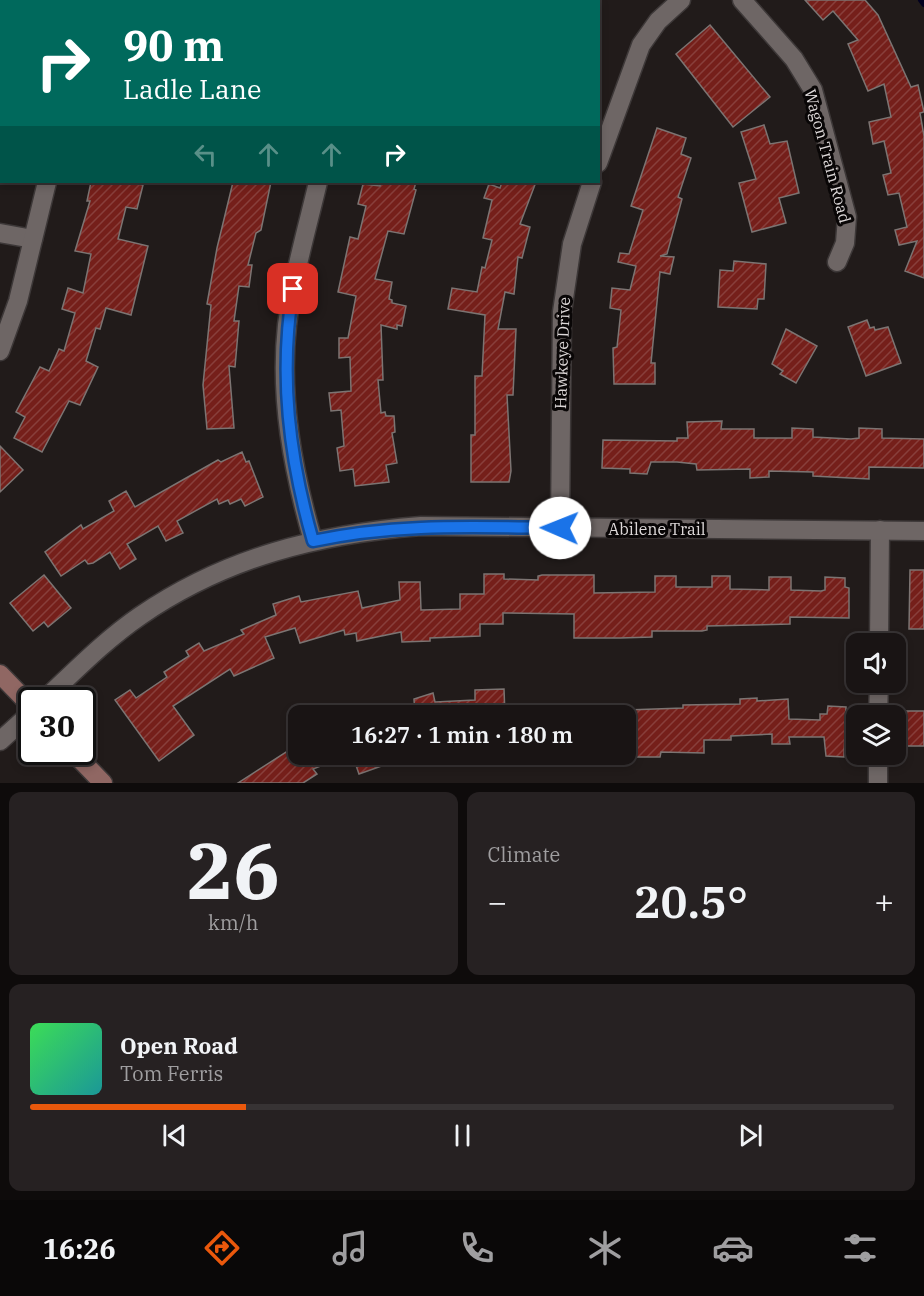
<!DOCTYPE html>
<meta charset="utf-8">
<style>
:root{--surface:#191414;--page:#262122;--text:#f1f3f6;--muted:#9f9ea0;--line:#373334;--accent:#ea580c}
body{margin:0;font-family:"IBM Plex Serif",serif;background:var(--page);color:var(--text);height:100vh;display:flex;flex-direction:column;font-size:22px;white-space:nowrap}
*{box-sizing:border-box;margin:0}
p{font-size:20px;color:var(--muted)}
.icon{flex:none;width:33px;height:33px;fill:none;stroke:currentColor;stroke-width:2;stroke-linecap:round;stroke-linejoin:round}
.map{position:relative;height:783px;overflow:hidden}
.details{display:flex;flex-direction:column;gap:9px;padding:9px;background:#0e0b0b;flex:1}
.details>*{flex:none}
.top-card{position:absolute;left:0px;top:0px;width:600px;height:183px;box-shadow:0 3px 9px #0003,0 0 0 2px var(--line);background:#00695c;color:#fff;overflow:hidden}
.fabs{position:absolute;left:846px;top:633px;display:grid;gap:12px}
.fabs a{display:grid;place-items:center;width:60px;height:60px;border-radius:12px;background:var(--surface);box-shadow:0 3px 9px #0003,0 0 0 2px var(--line);font-size:30px}
.speed{position:absolute;left:18px;top:687px;display:flex;gap:12px;font-size:30px;font-weight:700;text-align:center}
.speed>*{display:grid;place-content:center;width:78px;height:78px;border-radius:50%;background:var(--surface);box-shadow:0 3px 9px #0003,0 0 0 2px var(--line);line-height:1}
.speed .limit{border:3px solid #111;border-radius:9px;background:#fff;color:#111}
.pin{position:absolute;display:grid;place-items:center;width:51px;height:51px;color:#fff;margin:-26px;border-radius:12px;box-shadow:0 3px 9px #0006}
.me{position:absolute;width:66px;margin:-33px;rotate:271deg;stroke-linejoin:round;filter:drop-shadow(0 0 4px #0008)}
.turn{display:flex;align-items:center;gap:21px;height:126px;padding:0 24px;font-size:27px}
.turn .icon{width:78px;height:78px;stroke-width:2.5}
.turn b{display:block;font-size:42px;line-height:51px}
.lanes{display:flex;align-items:center;height:57px;padding:0 24px;background:#0003;justify-content:center;gap:30px;direction:ltr}
.lanes .off{opacity:.35}
.big{font-size:45px;font-weight:600;line-height:1.1}
.details .tile{flex:1;display:flex;flex-direction:column;justify-content:center;gap:9px;min-width:0;padding:0 21px;border-radius:12px;background:var(--page)}
.details .dial{align-items:center;gap:0}
.dial b{font-size:78px;line-height:1}
.song{display:flex;align-items:center;gap:18px}
.cover{width:72px;height:72px;border-radius:9px;background:linear-gradient(135deg,hsl(130 70% 55%),hsl(180 70% 35%))}
.played{height:6px;border-radius:3px;background:linear-gradient(90deg,var(--accent) 25%,var(--line) 25%)}
.keys{display:flex;justify-content:space-around;direction:ltr}
.heat{display:flex;justify-content:space-between;align-items:center;font-size:33px;direction:ltr}
.details .tiles{flex:1;display:grid;gap:9px;grid-template-columns:1fr 1fr}
.tile:last-child{grid-column:span 2}
.trip{position:absolute;left:288px;top:705px;width:348px;height:60px;border-radius:12px;background:var(--surface);box-shadow:0 3px 9px #0003,0 0 0 2px var(--line);font-weight:600;line-height:60px;text-align:center}
.tabs{display:flex;height:96px;justify-content:space-around;align-items:center;background:#0a0808;color:var(--muted)}
.tabs .icon{width:42px;height:42px}
.tabs .on{color:var(--accent)}
.tabs b{font-size:27px;color:var(--text)}
.map>svg:first-child{display:block}
</style>
<div class="map">
<svg width="924" height="783" viewBox="0 0 924 783">
<defs>
<pattern id="building-hatch" width="6" height="6" patternUnits="userSpaceOnUse" patternTransform="scale(1.5)"><rect width="6" height="6" fill="#751f1a"/><path d="M-1 1l2-2M0 6l6-6M5 7l2-2" fill="none" stroke="#883f3b"/></pattern>
</defs>
<rect width="100%" height="100%" fill="#211b1a"/>
<g fill="none" stroke-linecap="round" stroke-linejoin="round">
<polyline stroke="#01001f" stroke-width="6" points="921,0 924,4"/>
</g>
<g fill="url(#building-hatch)" stroke="#7c7472" stroke-width="1.5">
<polygon points="805,0 865,0 878,15 911,87 918,85 924,112 920,113 924,136 924,278 905,271 917,241 899,245 895,230 907,227 899,193 888,195 883,175 891,173 884,141 873,144 869,122 891,117 884,84 868,91 848,44 858,40 833,11 823,20"/>
<polygon points="710,25 770,97 733,127 676,54"/>
<polygon points="764,125 770,144 787,141 799,193 779,198 786,223 752,232 739,183 756,179 741,132"/>
<polygon points="657,128 686,138 681,154 691,158 678,197 682,199 667,254 660,256 674,257 670,274 660,272 651,363 655,363 655,384 614,384 613,348 617,347 621,310 610,308 612,288 630,290 636,266 618,262 620,253 629,254 643,210 631,206"/>
<polygon points="91,182 128,182 143,185 137,209 126,207 118,239 148,246 131,315 106,308 100,329 96,328 86,361 98,367 80,405 69,401 42,452 14,438 25,417 16,412 40,367 49,371 59,349 64,351 75,313 62,309 68,288 83,293 91,254 75,251 90,201 87,201"/>
<polygon points="233,182 271,182 261,230 256,233 248,265 252,265 249,287 239,286 234,321 239,321 235,367 229,366 234,428 207,429 203,385 211,305 207,304 217,248"/>
<polygon points="381,182 416,182 414,189 416,190 404,234 388,231 375,279 392,282 389,299 392,300 392,303 406,306 402,326 397,325 397,329 381,325 383,380 378,380 381,413 385,412 386,416 394,416 395,432 392,433 397,463 386,465 389,482 355,486 353,469 340,471 337,448 344,446 341,410 331,411 329,393 351,391 350,357 339,358 339,338 348,338 356,296 338,292 350,237 358,239 366,206 358,204 363,184 380,186"/>
<polygon points="502,182 536,182 520,224 530,227 522,258 518,257 514,294 505,292 498,329 516,329 513,395 507,395 511,471 509,482 471,482 471,435 475,435 475,376 482,376 485,315 448,309 452,288 477,292 482,267 485,268 492,240 483,238 492,200 484,198 489,184 500,188"/>
<polygon points="734,261 766,264 764,299 758,299 757,309 718,307 720,270 733,271"/>
<polygon points="867,320 870,328 874,327 875,330 888,327 901,363 866,376 848,327"/>
<polygon points="786,329 817,346 796,383 780,374 783,371 772,364"/>
<polygon points="722,421 721,429 754,429 754,438 792,438 792,428 813,429 813,437 851,439 859,438 859,428 882,429 882,438 924,439 924,468 869,467 869,479 813,476 813,472 769,471 769,477 750,478 750,469 697,470 696,464 677,462 651,462 647,474 630,473 630,469 602,468 603,440 677,441 677,438 688,438 687,422"/>
<polygon points="0,446 23,470 0,492"/>
<polygon points="242,452 246,462 249,461 263,497 245,506 241,499 230,504 228,500 219,504 217,499 177,521 183,533 166,541 158,526 127,544 136,559 120,569 110,552 93,563 88,564 85,560 61,576 45,552 81,525 83,529 114,511 109,501 126,491 135,507 218,460 221,462"/>
<polygon points="910,570 924,570 924,629 909,629"/>
<polygon points="484,574 504,574 504,579 538,580 538,576 542,575 594,575 594,593 655,592 655,576 676,576 676,587 712,587 712,576 730,576 730,589 769,590 769,577 791,577 791,590 821,591 825,590 825,577 845,578 845,587 849,588 849,618 790,617 790,624 707,626 707,630 702,631 652,631 652,637 620,638 574,638 574,614 503,613 503,624 480,624 480,636 430,638 430,641 402,642 401,632 357,641 356,633 345,635 344,630 300,643 295,628 265,637 274,658 234,676 230,669 173,706 194,735 159,761 115,700 130,690 136,698 167,677 164,672 189,656 186,651 199,643 204,651 244,634 241,630 276,615 273,604 299,596 301,602 358,591 362,608 400,600 399,582 420,582 421,610 460,609 460,594 484,594"/>
<polygon points="44,575 71,608 48,627 44,622 33,631 10,603"/>
<polygon points="504,689 505,716 415,716 414,699 433,693 435,702 475,700 475,690"/>
<polygon points="757,698 757,701 788,699 789,719 820,720 820,714 827,714 828,706 846,707 844,757 826,756 824,737 789,737 790,744 772,744 772,734 731,736 731,740 704,740 704,753 661,752 660,757 627,757 627,710 683,708 683,705 740,704 740,699"/>
<rect x="906" y="711" width="18" height="35"/>
<polygon points="297,745 298,754 346,756 313,769 317,774 303,783 238,783"/>
<polygon points="352,754 407,754 407,757 359,774"/>
</g>
<g fill="none" stroke-linecap="round" stroke-linejoin="round">
<g stroke="#3d3838" stroke-width="21">
<g id="street">
<polyline points="742,0 794,59 813,90 847,217 845,243 837,262"/>
<polyline points="90,2 91,0"/>
<polyline points="598,163 641,45 658,21 681,0"/>
<polyline points="0,233 33,239"/>
<polyline points="0,351 18,301 47,182"/>
<polyline points="560,528 562,312 572,244 592,182"/>
<path d="M313 541C293 471 279 398 287 325 293 276 307 229 318 182"/>
<polyline points="879,644 880,530"/>
<path d="M44 700C75 671 105 640 140 616 226 557 319 534 421 526L924 531"/>
<polyline points="878,716 879,682"/>
<polyline points="0,741 32,712"/>
<polyline points="878,783 878,754"/>
</g>
</g>
<g stroke="#3d3838" stroke-width="21">
<g id="secondary">
<polyline points="0,674 32,707"/>
<polyline points="73,752 103,783"/>
</g>
</g>
<use href="#street" stroke="#6e6665" stroke-width="18"/>
<use href="#secondary" stroke="#906763" stroke-width="18"/>
</g>
<g fill="none" stroke-linecap="round" stroke-linejoin="round">
<g stroke="#114b97" stroke-width="15">
<path id="route" d="M293 289C279 376 289 457 313 541 396 523 475 527 560 528"/>
</g>
<use href="#route" stroke="#1a73e8" stroke-width="10"/>
</g>
<g text-anchor="middle" dominant-baseline="central" stroke-width="6" stroke-linejoin="round" paint-order="stroke">
<g font-size="16" fill="#ddd8d8" stroke="#090606">
<text transform="translate(828 156) rotate(75)">Wagon Train Road</text>
<text transform="translate(562 353) rotate(-88)">Hawkeye Drive</text>
<text x="657" y="529">Abilene Trail</text>
</g>
</g>
</svg>
<div class="fabs">
<a><svg class="icon" aria-label="sound" viewBox="0 0 24 24"><path d="M4 9h4l5-4v14l-5-4H4zM17 9q2 3 0 6"/></svg></a>
<a><svg class="icon" aria-label="layers" viewBox="0 0 24 24"><path d="M12 4l9 5-9 5-9-5zM3 14l9 5 9-5"/></svg></a>
</div>
<div class="speed"><div class="limit">30</div></div>
<div class="pin" style="left:293px;top:289px;background:#d93025"><svg class="icon" aria-label="arrive" viewBox="0 0 24 24"><path d="M6 21V4h12l-3 4 3 4H6"/></svg></div>
<svg class="me" style="left:560px;top:528px" viewBox="-20 -20 40 40"><circle r="19" fill="#fff"/><path d="M0-13L10 11 0 6-10 11z" fill="#1a73e8"/></svg>
<div class="trip">16:27 · 1 min · 180 m</div>
<div class="top-card">
<div class="turn"><svg class="icon" aria-label="right" viewBox="0 0 24 24"><path d="M7 20v-9h11M14 6l5 5-5 5"/></svg><div><b>90 m</b>Ladle Lane</div></div>
<div class="lanes"><svg class="icon off" aria-label="left" viewBox="0 0 24 24"><path d="M17 20v-9H6M10 6l-5 5 5 5"/></svg><svg class="icon off" aria-label="ahead" viewBox="0 0 24 24"><path d="M12 20V5M6 11l6-6 6 6"/></svg><svg class="icon off" aria-label="ahead" viewBox="0 0 24 24"><path d="M12 20V5M6 11l6-6 6 6"/></svg><svg class="icon" aria-label="right" viewBox="0 0 24 24"><path d="M7 20v-9h11M14 6l5 5-5 5"/></svg></div>
</div>
</div>
<section class="details">
<div class="tiles">
<div class="tile dial"><b>26</b><p>km/h</p></div>
<div class="tile"><p>Climate</p>
<div class="heat"><a>−</a><b class="big">20.5°</b><a>+</a></div>
</div>
<div class="tile">
<div class="song"><i class="cover"></i><div><b>Open Road</b><p>Tom Ferris</p></div></div>
<div class="played"></div>
<div class="keys"><svg class="icon" aria-label="previous" viewBox="0 0 24 24"><path d="M18 5L8 12l10 7zM5 5v14"/></svg><svg class="icon" aria-label="pause" viewBox="0 0 24 24"><path d="M8 5v14M16 5v14"/></svg><svg class="icon" aria-label="next" viewBox="0 0 24 24"><path d="M6 5l10 7-10 7zM19 5v14"/></svg></div>
</div>
</div>
</section>
<nav class="tabs">
<b>16:26</b>
<svg class="icon on" aria-label="directions" viewBox="0 0 24 24"><path d="M12 3l9 9-9 9-9-9zM9 14v-3h6M13 9l2 2-2 2"/></svg>
<svg class="icon" aria-label="music" viewBox="0 0 24 24"><path d="M9 18V5l10-2v13"/><circle cx="6" cy="18" r="3"/><circle cx="16" cy="16" r="3"/></svg>
<svg class="icon" aria-label="phone" viewBox="0 0 24 24"><path d="M5 4h4l2 5-3 2q2 4 5 5l2-3 5 2v4C11 20 4 13 5 4z"/></svg>
<svg class="icon" aria-label="climate" viewBox="0 0 24 24"><path d="M12 3v18M4 7l16 10M4 17L20 7"/></svg>
<svg class="icon" aria-label="car" viewBox="0 0 24 24"><path d="M5 17H2v-5l4-1 3-4h7l3 4 3 1v5h-3M9 17h6M6 11h13"/><circle cx="7" cy="17" r="2"/><circle cx="17" cy="17" r="2"/></svg>
<svg class="icon" aria-label="filters" viewBox="0 0 24 24"><path d="M4 7h16M4 17h16"/><circle cx="9" cy="7" r="2"/><circle cx="15" cy="17" r="2"/></svg>
</nav>
